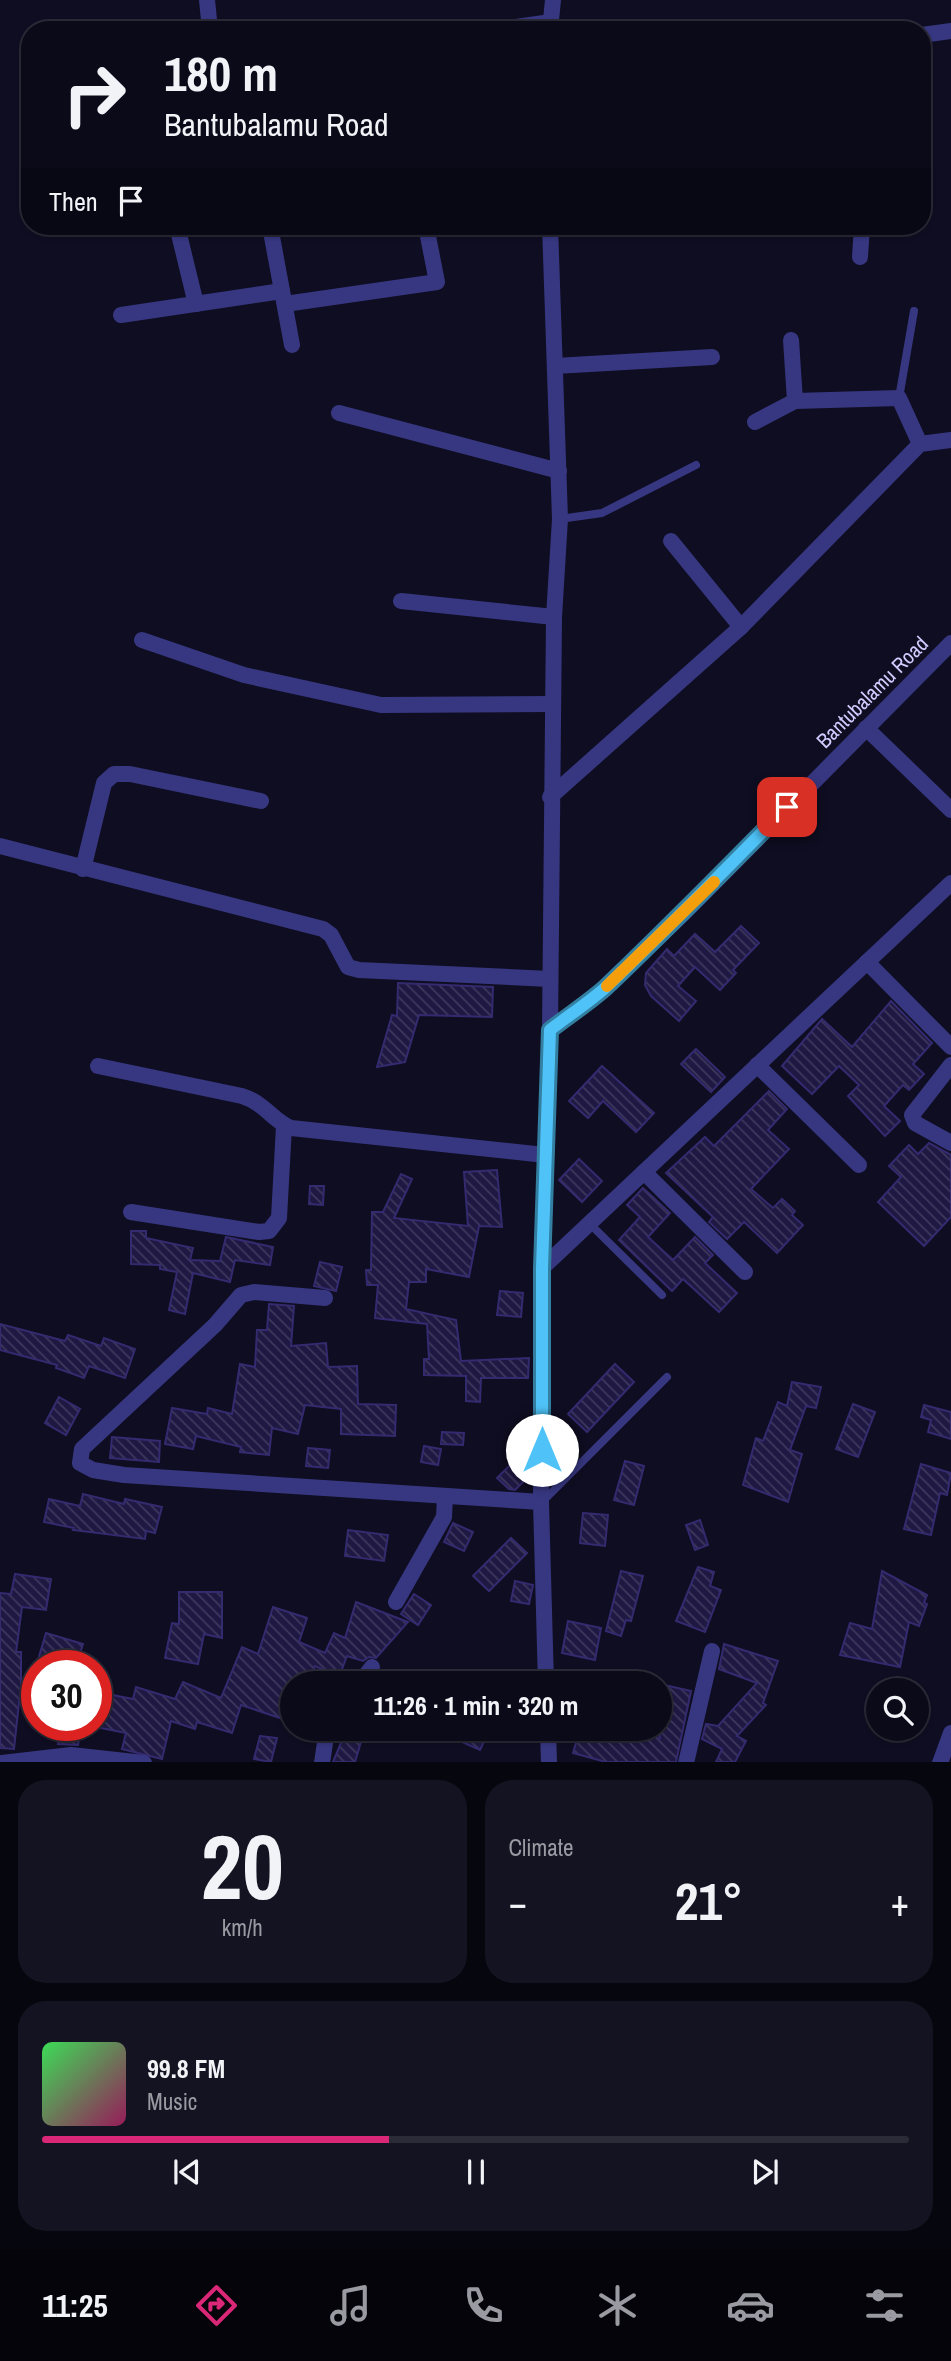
<!DOCTYPE html>
<meta charset="utf-8">
<style>
:root{--surface:#0b0a19;--page:#141322;--text:#f1f3f6;--muted:#9a9aa2;--line:#2b2b38;--accent:#db2777}
body{margin:0;font-family:"Archivo Narrow",sans-serif;background:var(--page);color:var(--text);height:100vh;display:flex;flex-direction:column;font-size:26px;white-space:nowrap}
*{box-sizing:border-box;margin:0}
p{font-size:23px;color:var(--muted)}
.icon{flex:none;width:38px;height:38px;fill:none;stroke:currentColor;stroke-width:2;stroke-linecap:round;stroke-linejoin:round}
.map{position:relative;height:1762px;overflow:hidden}
.drawer{display:flex;flex-direction:column;gap:18px;padding:18px;background:#06060e;flex:1}
.drawer>*{flex:none}
.hud{position:absolute;left:21px;top:21px;width:910px;height:214px;border-radius:28px;box-shadow:0 2px 5px #0004,0 0 0 2px var(--line);background:#0b0a19;color:var(--text);overflow:hidden}
.tools{position:absolute;left:866px;top:1678px;display:grid;gap:14px}
.tools a{display:grid;place-items:center;width:63px;height:63px;border-radius:50%;background:var(--surface);box-shadow:0 2px 5px #0004,0 0 0 2px var(--line);font-size:35px}
.speed{position:absolute;left:21px;top:1650px;display:flex;gap:14px;font-size:35px;font-weight:700;text-align:center}
.speed>*{display:grid;place-content:center;width:91px;height:91px;border-radius:50%;background:var(--surface);box-shadow:0 2px 5px #0004,0 0 0 2px var(--line);line-height:1}
.speed .limit{border:10px solid #d22;background:#fff;color:#111}
.pin{position:absolute;display:grid;place-items:center;width:60px;height:60px;color:#fff;margin:-30px;border-radius:14px;box-shadow:0 4px 10px #0006}
.me{position:absolute;width:77px;margin:-38px;rotate:0deg;stroke-linejoin:round;filter:drop-shadow(0 0 5px #0008)}
.turn{display:flex;align-items:center;gap:24px;height:147px;padding:0 28px;font-size:32px}
.turn .icon{width:91px;height:91px;stroke-width:2.5}
.turn b{display:block;font-size:49px;line-height:60px}
.then{display:flex;align-items:center;height:66px;padding:0 28px;background:#0003;gap:14px;font-size:26px}
.big{font-size:52px;font-weight:800;line-height:1.1}
.drawer .card{flex:1;display:flex;flex-direction:column;justify-content:center;gap:10px;min-width:0;padding:0 24px;border-radius:28px;background:var(--page)}
.drawer .dial{align-items:center;gap:0}
.dial b{font-size:91px;line-height:1}
.song{display:flex;align-items:center;gap:21px}
.cover{width:84px;height:84px;border-radius:10px;background:linear-gradient(135deg,hsl(130 70% 55%),hsl(330 70% 35%))}
.played{height:7px;border-radius:4px;background:linear-gradient(90deg,var(--accent) 40%,var(--line) 40%)}
.keys{display:flex;justify-content:space-around;direction:ltr}
.heat{display:flex;justify-content:space-between;align-items:center;font-size:38px;direction:ltr}
.drawer .tiles{flex:1;display:grid;gap:18px;grid-template-columns:1fr 1fr}
.card:last-child{grid-column:span 2}
.trip{position:absolute;left:280px;top:1671px;width:392px;height:70px;border-radius:35px;background:var(--surface);box-shadow:0 2px 5px #0004,0 0 0 2px var(--line);font-weight:800;line-height:70px;text-align:center}
.tabs{display:flex;height:112px;justify-content:space-around;align-items:center;background:#04040a;color:var(--muted)}
.tabs .icon{width:49px;height:49px}
.tabs .on{color:var(--accent)}
.tabs b{font-size:32px;color:var(--text)}
.map>svg:first-child{display:block}
</style>
<div class="map">
<svg width="951" height="1763" viewBox="0 0 951 1763">
<defs>
<pattern id="building-back-hatch" width="6" height="6" patternUnits="userSpaceOnUse" patternTransform="scale(1.75)"><rect width="6" height="6" fill="#1f1842"/><path d="M-1 5l2 2M0 0l6 6M5-1l2 2" fill="none" stroke="#3e385e"/></pattern>
</defs>
<rect width="100%" height="100%" fill="#0f0d21"/>
<g fill="url(#building-back-hatch)" stroke="#342a6f" stroke-width="2">
<polygon points="741,926 759,943 733,970 736,973 720,990 695,967 678,986 696,1001 679,1021 651,996 645,985 646,973 667,949 674,956 695,934 715,952"/>
<polygon points="398,983 493,987 492,1017 419,1015 405,1062 377,1067 392,1015 397,1016"/>
<polygon points="891,1001 932,1043 913,1064 924,1074 909,1090 903,1085 884,1106 900,1121 885,1136 848,1096 859,1085 839,1066 812,1094 782,1066 822,1019 852,1047"/>
<polygon points="696,1049 725,1077 711,1092 681,1064"/>
<polygon points="602,1066 654,1113 636,1132 603,1101 588,1118 569,1101"/>
<polygon points="769,1091 787,1109 768,1130 789,1149 751,1189 773,1208 782,1199 795,1211 792,1215 803,1225 777,1253 744,1222 727,1239 709,1222 713,1217 666,1173 705,1137 714,1146"/>
<polygon points="929,1143 951,1155 951,1217 924,1246 878,1202 901,1177 889,1166 909,1145 918,1154"/>
<polygon points="579,1159 602,1181 582,1202 559,1180"/>
<polygon points="497,1170 502,1227 479,1226 469,1277 426,1269 426,1282 409,1282 406,1309 456,1320 461,1361 529,1358 528,1378 481,1378 480,1402 466,1401 466,1376 424,1375 424,1359 429,1359 427,1324 375,1318 378,1285 367,1285 366,1270 371,1270 372,1212 383,1212 401,1174 412,1179 394,1218 468,1226 464,1172"/>
<polygon points="310,1186 324,1186 323,1205 309,1204"/>
<polygon points="643,1188 670,1213 648,1237 673,1260 695,1237 713,1255 705,1263 737,1293 719,1312 683,1279 672,1291 619,1240 640,1217 627,1205"/>
<polygon points="131,1231 146,1231 146,1238 193,1248 190,1260 220,1261 226,1237 273,1247 270,1265 235,1260 230,1282 193,1273 185,1314 169,1310 177,1272 160,1269 160,1265 131,1264"/>
<polygon points="320,1262 342,1267 336,1291 314,1286"/>
<polygon points="500,1291 523,1293 521,1317 497,1315"/>
<polygon points="269,1304 294,1306 291,1346 326,1343 328,1367 357,1366 358,1404 396,1405 395,1436 341,1434 341,1409 305,1405 298,1434 272,1428 269,1455 240,1452 241,1447 196,1436 193,1449 165,1444 172,1408 207,1414 208,1408 232,1414 240,1364 255,1367 257,1330 267,1330"/>
<polygon points="0,1324 65,1341 68,1335 101,1346 104,1338 135,1349 125,1378 89,1366 84,1378 56,1368 57,1365 0,1350"/>
<polygon points="615,1364 634,1382 587,1432 568,1414"/>
<polygon points="792,1382 821,1387 816,1408 806,1406 790,1450 802,1454 788,1502 743,1485 756,1438 763,1441 778,1402 787,1406"/>
<polygon points="59,1397 80,1409 66,1435 45,1423"/>
<polygon points="853,1404 875,1412 858,1457 836,1449"/>
<polygon points="924,1405 951,1412 951,1439 928,1432 931,1420 921,1417"/>
<polygon points="442,1432 464,1433 463,1445 441,1444"/>
<polygon points="112,1437 160,1441 159,1462 110,1458"/>
<polygon points="424,1446 441,1449 438,1465 421,1462"/>
<polygon points="308,1448 330,1450 328,1468 306,1466"/>
<polygon points="625,1461 644,1466 634,1505 614,1500"/>
<polygon points="921,1464 951,1473 947,1495 940,1493 931,1535 904,1529"/>
<polygon points="510,1465 526,1479 515,1490 509,1489 497,1478"/>
<polygon points="83,1494 124,1504 125,1499 162,1507 155,1533 146,1531 145,1539 73,1530 74,1528 44,1522 49,1499 80,1506"/>
<polygon points="583,1513 608,1515 605,1546 580,1543"/>
<polygon points="700,1520 708,1545 695,1550 686,1525"/>
<polygon points="453,1523 473,1532 464,1551 444,1542"/>
<polygon points="348,1530 388,1535 384,1561 345,1556"/>
<polygon points="511,1538 527,1553 489,1591 473,1576"/>
<polygon points="698,1567 714,1572 710,1586 721,1590 705,1632 676,1621"/>
<polygon points="621,1571 643,1576 631,1621 626,1620 621,1636 606,1631"/>
<polygon points="882,1571 927,1595 924,1603 927,1604 919,1626 909,1622 900,1667 840,1655 850,1623 872,1629"/>
<polygon points="15,1574 51,1579 46,1610 22,1607 16,1652 21,1652 21,1684 14,1749 0,1748 0,1593 11,1594"/>
<polygon points="515,1581 533,1585 529,1604 511,1601"/>
<polygon points="179,1592 222,1592 222,1638 204,1634 198,1664 165,1658 172,1623 179,1624"/>
<polygon points="414,1594 431,1605 418,1625 401,1614"/>
<polygon points="356,1602 408,1622 376,1658 369,1657 363,1661 347,1656 339,1677 315,1666 308,1684 292,1684 292,1722 241,1705 232,1733 197,1722 195,1729 171,1721 162,1759 122,1749 126,1733 96,1727 102,1693 133,1699 136,1687 175,1699 183,1682 221,1698 242,1647 258,1654 273,1607 307,1618 299,1642 325,1653 334,1633 345,1638"/>
<polygon points="568,1621 601,1628 595,1660 562,1653"/>
<polygon points="46,1633 83,1644 76,1666 58,1666 38,1660"/>
<polygon points="724,1644 778,1661 763,1703 766,1705 737,1736 746,1741 735,1762 716,1762 722,1749 702,1739 706,1724 718,1726 757,1683 719,1669"/>
<polygon points="660,1684 691,1691 676,1762 606,1762 573,1753 580,1729 625,1729 660,1738"/>
<polygon points="61,1726 81,1726 78,1745 58,1744"/>
<polygon points="433,1729 490,1729 480,1750"/>
<polygon points="346,1731 363,1735 355,1762 333,1762"/>
<polygon points="260,1736 277,1738 271,1762 254,1759"/>
</g>
<g fill="none" stroke-linecap="round" stroke-linejoin="round">
<g stroke="#373781" stroke-width="8">
<polyline points="899,398 914,311"/>
<polyline points="560,519 602,513 696,465"/>
<polyline points="589,1223 662,1295"/>
<polyline points="543,1501 667,1377"/>
</g>
<g stroke="#373781" stroke-width="16">
<polyline points="207,0 210,30"/>
<polyline points="495,30 551,22"/>
<polyline points="550,30 553,0"/>
<polyline points="922,35 951,31"/>
<polyline points="177,226 196,304"/>
<polyline points="270,226 292,345"/>
<polyline points="860,257 862,226"/>
<polyline points="285,304 437,282 426,226"/>
<polyline points="121,315 282,291"/>
<polyline points="791,340 795,401"/>
<polyline points="555,366 712,357"/>
<polyline points="339,413 559,471"/>
<polyline points="755,422 795,401 899,398 920,444"/>
<polyline points="671,541 741,627"/>
<polyline points="401,601 554,617"/>
<polyline points="142,640 244,675 381,705 552,704"/>
<polyline points="866,728 951,810"/>
<polyline points="550,797 741,627 920,444 951,440"/>
<polyline points="0,846 323,929 331,935 348,967 359,970 550,979"/>
<polyline points="83,869 104,783 114,774 130,774 261,801"/>
<polyline points="867,962 951,1047"/>
<polyline points="550,1030 605,988 686,911 951,643"/>
<polyline points="757,1065 859,1165"/>
<polyline points="951,1065 912,1115 915,1123 951,1143"/>
<path d="M98 1066 242 1096C266 1104 273 1121 291 1128L545 1155"/>
<polyline points="644,1172 745,1272"/>
<polyline points="131,1212 259,1232 269,1231 279,1218 284,1126"/>
<polyline points="542,1268 951,883"/>
<polyline points="325,1298 254,1292 241,1295 215,1325 82,1449 80,1463 93,1470 124,1475 541,1502"/>
<polyline points="396,1602 444,1517 445,1496"/>
<polyline points="359,1684 372,1667"/>
<polyline points="546,1684 541,1502 542,1268 550,1030 554,617 560,519 550,226"/>
<polyline points="548,1729 549,1763"/>
<polyline points="2,1763 71,1755 144,1763"/>
<polyline points="322,1763 327,1729"/>
<polyline points="686,1763 712,1651"/>
<polyline points="940,1763 951,1733"/>
</g>
</g>
<g fill="none" stroke-linecap="round" stroke-linejoin="round">
<g stroke="#337fa1" stroke-width="18">
<path id="route" d="M542 1450V1268L550 1030C568 1016 588 1003 605 988 667 929 727 868 787 807"/>
</g>
<use href="#route" stroke="#4fc3f7" stroke-width="12"/>
<polyline stroke="#f59e0b" stroke-width="12" points="607,986 714,882"/>
</g>
<g text-anchor="middle" dominant-baseline="central" stroke-width="7" stroke-linejoin="round" paint-order="stroke">
<g font-size="21" fill="#d0ccff" stroke="#0f0d21">
<text transform="translate(872 692) rotate(-45)">Bantubalamu Road</text>
</g>
</g>
</svg>
<div class="tools">
<a><svg class="icon" aria-label="search" viewBox="0 0 24 24"><circle cx="10" cy="10" r="6"/><path d="M15 15l6 6"/></svg></a>
</div>
<div class="speed"><div class="limit">30</div></div>
<div class="pin" style="left:787px;top:807px;background:#d93025"><svg class="icon" aria-label="arrive" viewBox="0 0 24 24"><path d="M6 21V4h12l-3 4 3 4H6"/></svg></div>
<svg class="me" style="left:542px;top:1450px" viewBox="-20 -20 40 40"><circle r="19" fill="#fff"/><path d="M0-13L10 11 0 6-10 11z" fill="#4fc3f7"/></svg>
<div class="trip">11:26 · 1 min · 320 m</div>
<div class="hud">
<div class="turn"><svg class="icon" aria-label="right" viewBox="0 0 24 24"><path d="M7 20v-9h11M14 6l5 5-5 5"/></svg><div><b>180 m</b>Bantubalamu Road</div></div>
<div class="then">Then<svg class="icon" aria-label="arrive" viewBox="0 0 24 24"><path d="M6 21V4h12l-3 4 3 4H6"/></svg></div>
</div>
</div>
<section class="drawer">
<div class="tiles">
<div class="card dial"><b>20</b><p>km/h</p></div>
<div class="card"><p>Climate</p>
<div class="heat"><a>−</a><b class="big">21°</b><a>+</a></div>
</div>
<div class="card">
<div class="song"><i class="cover"></i><div><b>99.8 FM</b><p>Music</p></div></div>
<div class="played"></div>
<div class="keys"><svg class="icon" aria-label="previous" viewBox="0 0 24 24"><path d="M18 5L8 12l10 7zM5 5v14"/></svg><svg class="icon" aria-label="pause" viewBox="0 0 24 24"><path d="M8 5v14M16 5v14"/></svg><svg class="icon" aria-label="next" viewBox="0 0 24 24"><path d="M6 5l10 7-10 7zM19 5v14"/></svg></div>
</div>
</div>
</section>
<nav class="tabs">
<b>11:25</b>
<svg class="icon on" aria-label="directions" viewBox="0 0 24 24"><path d="M12 3l9 9-9 9-9-9zM9 14v-3h6M13 9l2 2-2 2"/></svg>
<svg class="icon" aria-label="music" viewBox="0 0 24 24"><path d="M9 18V5l10-2v13"/><circle cx="6" cy="18" r="3"/><circle cx="16" cy="16" r="3"/></svg>
<svg class="icon" aria-label="phone" viewBox="0 0 24 24"><path d="M5 4h4l2 5-3 2q2 4 5 5l2-3 5 2v4C11 20 4 13 5 4z"/></svg>
<svg class="icon" aria-label="climate" viewBox="0 0 24 24"><path d="M12 3v18M4 7l16 10M4 17L20 7"/></svg>
<svg class="icon" aria-label="car" viewBox="0 0 24 24"><path d="M5 17H2v-5l4-1 3-4h7l3 4 3 1v5h-3M9 17h6M6 11h13"/><circle cx="7" cy="17" r="2"/><circle cx="17" cy="17" r="2"/></svg>
<svg class="icon" aria-label="filters" viewBox="0 0 24 24"><path d="M4 7h16M4 17h16"/><circle cx="9" cy="7" r="2"/><circle cx="15" cy="17" r="2"/></svg>
</nav>
